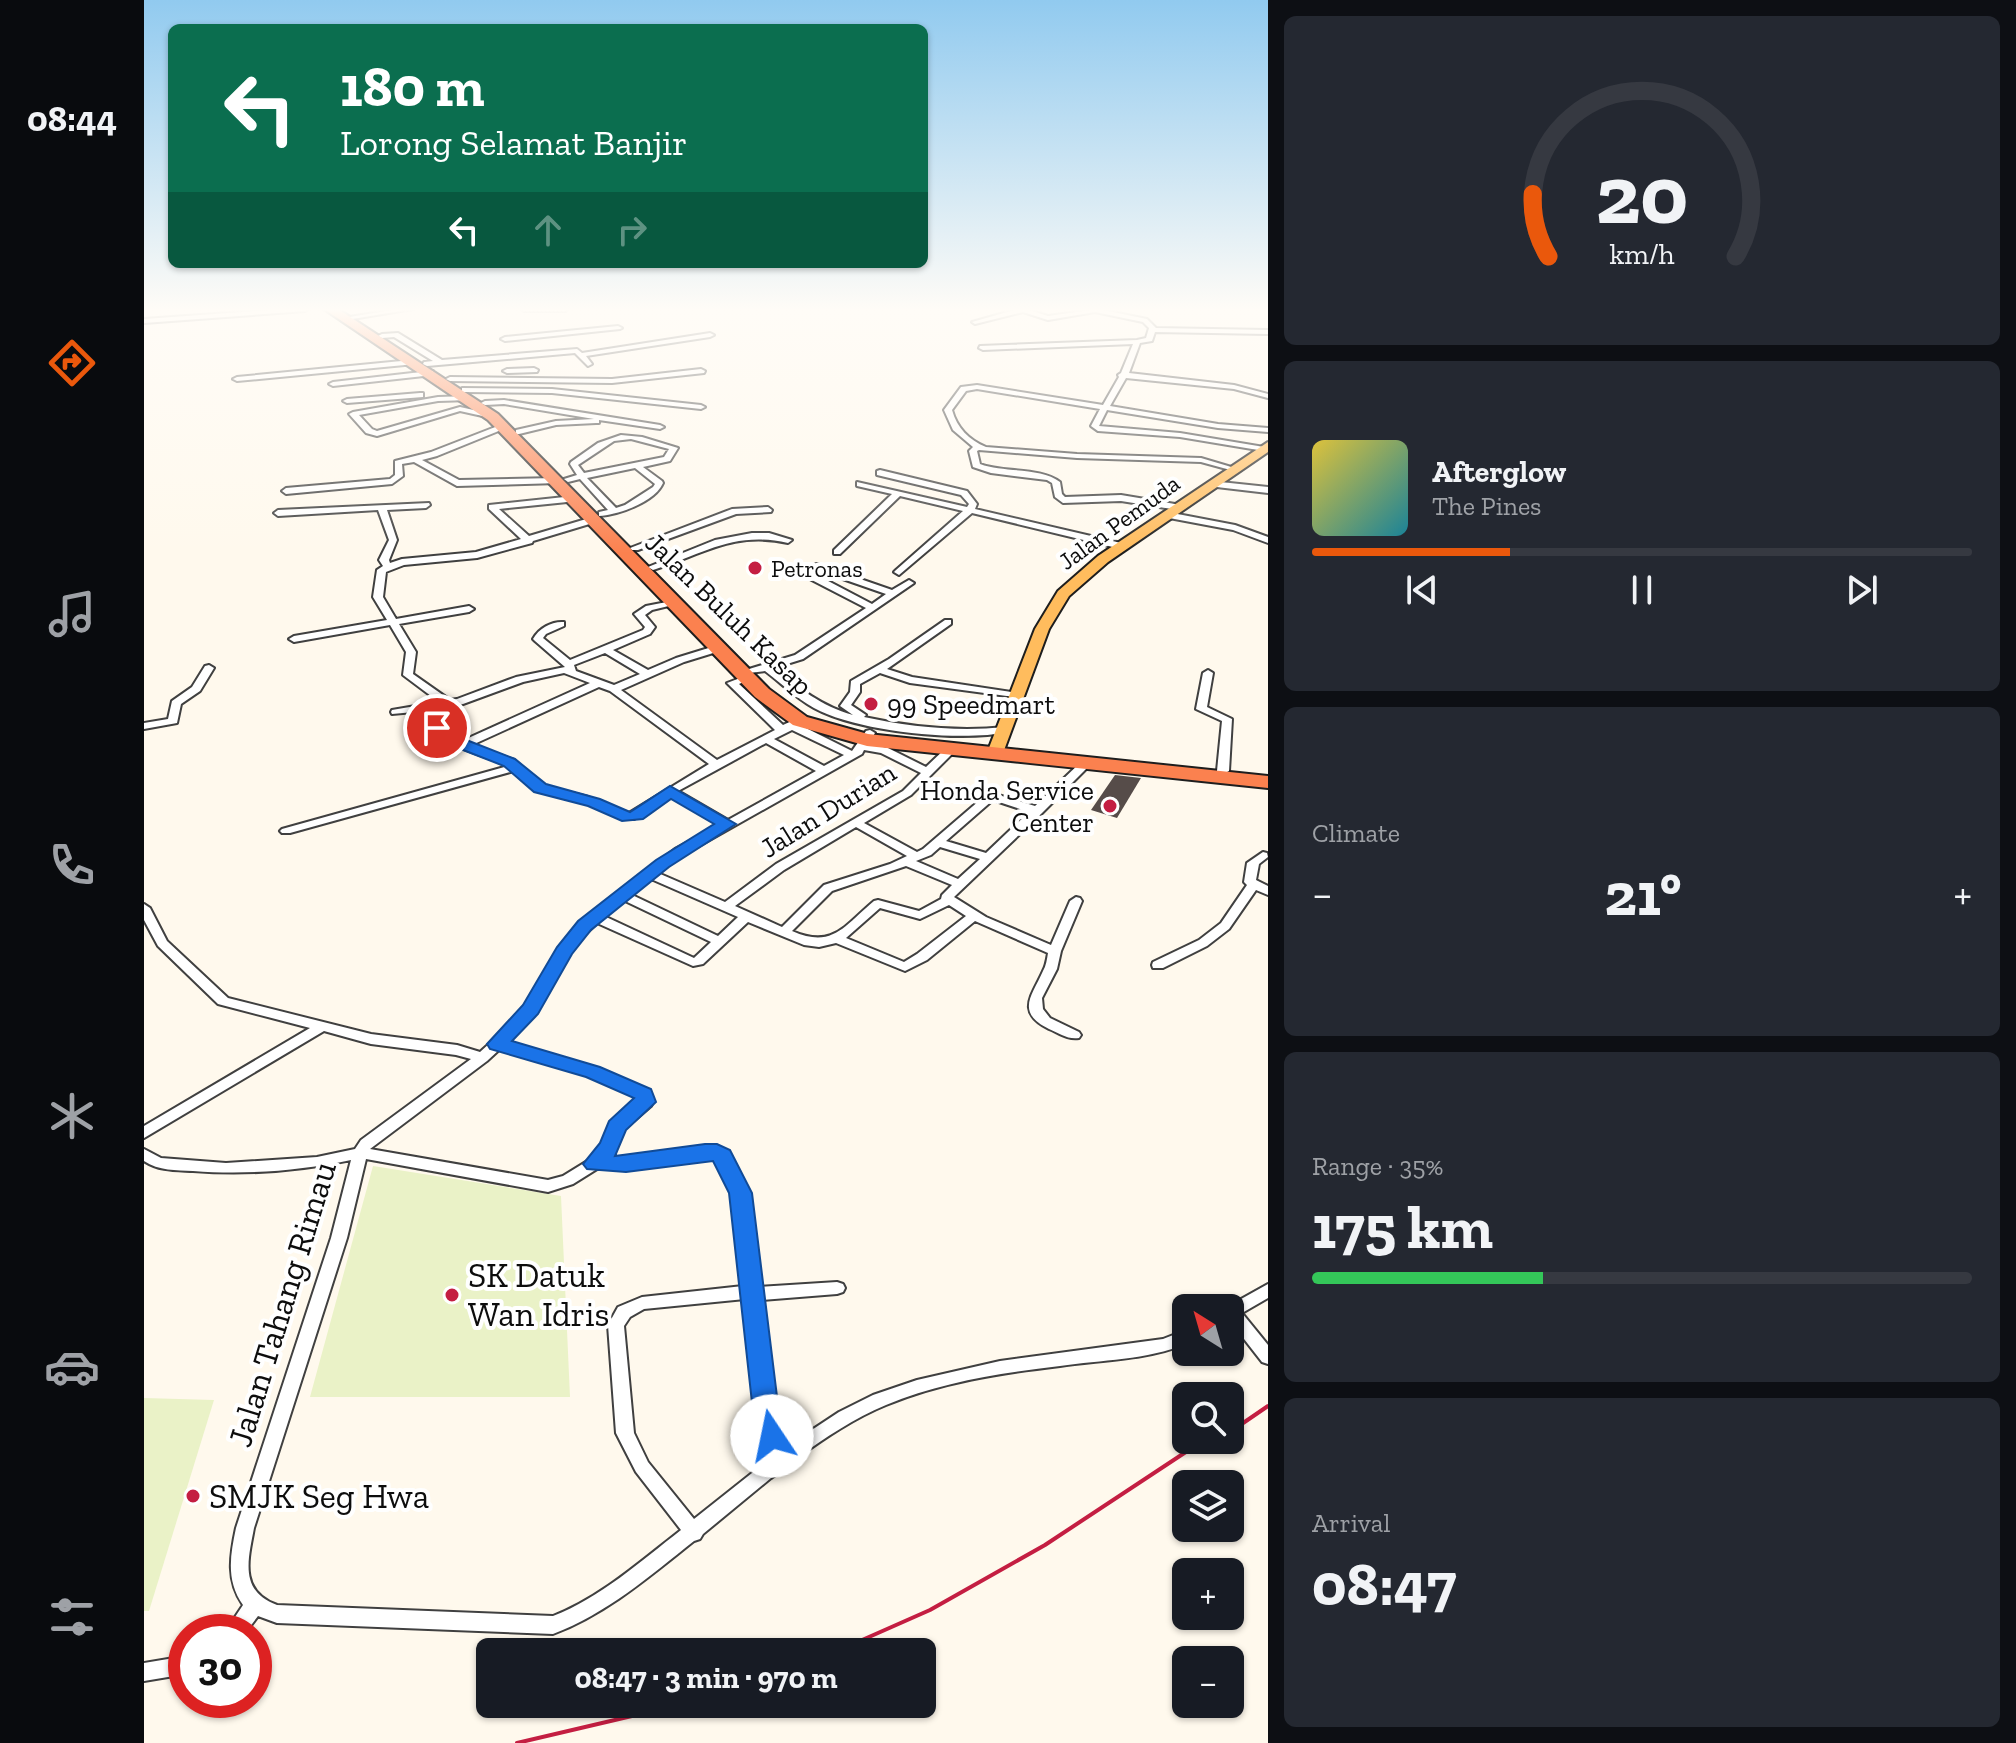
<!DOCTYPE html>
<meta charset="utf-8">
<style>
:root{--surface:#171b24;--page:#242831;--text:#f1f3f6;--muted:#9ea1a6;--line:#363941;--accent:#ea580c}
body{margin:0;font-family:"Zilla Slab",serif;background:var(--page);color:var(--text);height:100vh;display:flex;flex-direction:column;font-size:30px;white-space:nowrap}
*{box-sizing:border-box;margin:0}
p{font-size:26px;color:var(--muted)}
.icon{flex:none;width:44px;height:44px;fill:none;stroke:currentColor;stroke-width:2;stroke-linecap:round;stroke-linejoin:round}
.map{position:relative;flex:1;overflow:hidden}
.side{display:flex;flex-direction:column;gap:16px;padding:16px;background:#0d0f14;width:748px}
.side>*{flex:none}
.guide{position:absolute;left:24px;top:24px;width:760px;height:244px;border-radius:12px;box-shadow:0 2px 6px #0004;background:#0b6e4f;color:#fff;overflow:hidden}
.needle{width:52px;rotate:323deg}
.fabs{position:absolute;left:1028px;top:1294px;display:grid;gap:16px}
.fabs a{display:grid;place-items:center;width:72px;height:72px;border-radius:12px;background:var(--surface);box-shadow:0 2px 6px #0004;font-size:40px}
.speed{position:absolute;left:24px;top:1614px;display:flex;gap:16px;font-size:40px;font-weight:700;text-align:center}
.speed>*{display:grid;place-content:center;width:104px;height:104px;border-radius:50%;background:var(--surface);box-shadow:0 2px 6px #0004;line-height:1}
.speed .limit{border:12px solid #d22;background:#fff;color:#111}
.pin{position:absolute;display:grid;place-items:center;width:68px;height:68px;color:#fff;margin:-34px;border:4px solid #fff;border-radius:50%;box-shadow:0 2px 8px #0007}
.me{position:absolute;width:88px;margin:-44px;rotate:349deg;stroke-linejoin:round;filter:drop-shadow(0 0 6px #0008)}
.turn{display:flex;align-items:center;gap:28px;height:168px;padding:0 40px;font-size:36px}
.turn .icon{width:104px;height:104px;stroke-width:2.5}
.turn b{display:block;font-size:56px;line-height:68px}
.lanes{display:flex;align-items:center;height:76px;padding:0 40px;background:#0003;justify-content:center;gap:40px;direction:ltr}
.lanes .off{opacity:.35}
.big{font-size:60px;font-weight:700;line-height:1.1}
.side .widget{flex:1;display:flex;flex-direction:column;justify-content:center;gap:12px;min-width:0;padding:0 28px;border-radius:12px;background:var(--page)}
.side .dial{align-items:center;gap:0}
.dial svg{height:208px;overflow:visible;fill:none;stroke:var(--line);stroke-width:7;stroke-linecap:round;text-anchor:middle}
.dial text{fill:var(--text);stroke:none}
.song{display:flex;align-items:center;gap:24px}
.cover{width:96px;height:96px;border-radius:12px;background:linear-gradient(135deg,hsl(50 70% 55%),hsl(190 70% 35%))}
.played{height:8px;border-radius:4px;background:linear-gradient(90deg,var(--accent) 30%,var(--line) 30%)}
.keys{display:flex;justify-content:space-around;direction:ltr}
.heat{display:flex;justify-content:space-between;align-items:center;font-size:44px;direction:ltr}
.charge{height:12px;border-radius:6px;background:linear-gradient(90deg,#34c759 35%,var(--line) 0)}
.trip{position:absolute;left:332px;top:1638px;width:460px;height:80px;border-radius:12px;background:var(--surface);box-shadow:0 2px 6px #0004;font-weight:700;line-height:80px;text-align:center}
main{display:flex;flex:1;min-height:0}
.menu{display:flex;flex-direction:column;width:144px;justify-content:space-around;align-items:center;background:#090b0e;color:var(--muted)}
.menu .icon{width:56px;height:56px}
.menu .active{color:var(--accent)}
.menu b{font-size:36px;color:var(--text)}
.map>svg:first-child{display:block}
</style>
<main>
<nav class="menu">
<b>08:44</b>
<svg class="icon active" aria-label="directions" viewBox="0 0 24 24"><path d="M12 3l9 9-9 9-9-9zM9 14v-3h6M13 9l2 2-2 2"/></svg>
<svg class="icon" aria-label="music" viewBox="0 0 24 24"><path d="M9 18V5l10-2v13"/><circle cx="6" cy="18" r="3"/><circle cx="16" cy="16" r="3"/></svg>
<svg class="icon" aria-label="phone" viewBox="0 0 24 24"><path d="M5 4h4l2 5-3 2q2 4 5 5l2-3 5 2v4C11 20 4 13 5 4z"/></svg>
<svg class="icon" aria-label="climate" viewBox="0 0 24 24"><path d="M12 3v18M4 7l16 10M4 17L20 7"/></svg>
<svg class="icon" aria-label="car" viewBox="0 0 24 24"><path d="M5 17H2v-5l4-1 3-4h7l3 4 3 1v5h-3M9 17h6M6 11h13"/><circle cx="7" cy="17" r="2"/><circle cx="17" cy="17" r="2"/></svg>
<svg class="icon" aria-label="filters" viewBox="0 0 24 24"><path d="M4 7h16M4 17h16"/><circle cx="9" cy="7" r="2"/><circle cx="15" cy="17" r="2"/></svg>
</nav>
<div class="map">
<svg width="1124" height="1743" viewBox="0 0 1124 1743">
<rect width="100%" height="100%" fill="#fff9ed"/>
<g fill="#eaf2c7">
<polygon points="229,1166 417,1196 426,1397 166,1397"/>
<polygon points="0,1398 70,1400 5,1611 0,1611"/>
</g>
<polygon fill="#564c49" points="971,775 997,778 973,818 947,810"/>
<g fill="none" stroke-linecap="round" stroke-linejoin="round">
<g stroke="#404040" stroke-width="4">
<g id="street">
<polygon points="140,309 164,309 161,311 0,323 0,319"/>
<polygon points="255,309 269,309 208,319 205,317"/>
<polygon points="377,309 424,309 421,311 380,311"/>
<path d="M874 309H882L904 316 954 309 1003 319 1012 328 1124 330V334L1011 332 1008 341 996 343 985 373 1090 385 1124 394V398L1090 389 982 378 966 406 1074 424 1124 428V432L1074 428 963 410 955 426 1036 433 1120 447 1124 449 1120 451 1036 437 954 431 947 426 956 409 833 389 822 391 808 410C813 428 825 440 842 447L933 454 1057 458 1094 469 1090 471 1057 462 933 458 835 450 833 451 836 464C860 473 897 467 916 482L918 494 921 497 977 495 1037 505 1038 507 1034 510 977 501 919 503 911 497 908 483 903 480 847 473 829 467 825 451 829 447 809 430 800 410 817 387 833 385 959 405 975 377 974 375 977 373 989 344 839 350 835 348 836 346 993 340 1002 338 1005 328 999 322 951 312 904 320 879 312 831 324 828 322Z"/>
<polygon points="474,326 478,328 476,329 361,341 357,339 361,337"/>
<polygon points="254,333 298,360 433,349 438,353 566,333 570,335 566,337 442,356 448,364 444,366 431,353 283,366 279,364 280,362 289,361 250,337 238,338 234,336 238,334"/>
<polygon points="268,360 272,362 271,364 93,381 89,379 93,377"/>
<polygon points="390,368 394,370 393,372 363,373 359,371 363,369"/>
<polygon points="557,369 561,371 560,373 468,383 306,381 302,379 306,377 468,379"/>
<polygon points="286,371 289,371 289,375 189,386 185,384 189,382"/>
<polygon points="318,388 408,389 557,405 561,407 557,409 408,393 321,392 318,392"/>
<polygon points="276,393 279,393 279,397 203,403 199,401 203,399"/>
<polygon points="324,396 328,398 327,400 294,401 215,415 228,429 233,431 316,407 352,415 352,419 316,411 233,436 222,433 205,414 209,412 294,397"/>
<polygon points="360,400 516,425 520,427 516,429 455,420 455,423 452,423 412,425 375,434 372,434 372,430 412,421 450,419 360,404 341,405 337,403 341,401"/>
<polygon points="359,424 362,424 362,428 293,456 278,460 315,480 412,478 415,479 415,483 313,486 270,462 258,464 259,476 248,484 142,494 138,491 142,488 246,479 251,475 251,461 287,452"/>
<path d="M477 435 498 437 534 448 526 461 499 467 518 481 519 483C511 502 474 515 455 516V512L464 510 436 479 424 482 420 479 433 475 426 464 427 462 454 443ZM487 439 525 449 520 457 440 473 434 465 470 441ZM491 468 511 484 509 487 481 505 472 508 443 478Z"/>
<polygon points="736,470 823,491 833,504 831,509 977,543 982,546 977,549 828,513 755,575 750,572 752,570 819,511 756,496 696,554 690,554 690,550 748,494 713,486 713,482 823,507 825,504 817,495 733,475 733,471"/>
<polygon points="1067,481 1124,487 1124,493 1064,486 1063,484"/>
<path d="M430 496 434 499 433 501 355 509 385 536 449 517 452 518V522L389 541 388 543 333 558 260 565 242 572 239 597 252 619 325 606 330 609 325 612 255 624 272 652 269 674 306 700 313 699 372 677 421 667 391 641 389 639C395 628 408 621 420 622V626L402 634 399 638 426 660 499 630 501 627 490 614 502 606 533 600V604L508 610 501 615 511 627 506 634 469 650 504 670 532 658 571 646 575 645 580 648 579 650 540 662 477 690 573 760 631 730 583 683 604 675 609 678 595 684 639 725 652 719H660L661 721 656 725 708 751 722 731 726 730 731 733 724 744 744 748 782 767 803 747H811L812 749 811 751 767 795 720 823 773 852 779 849 843 794H851L891 806 938 761 942 760 948 763 898 813 810 897 842 917 907 945 926 901 932 897 936 898 938 901 917 951 913 969 898 998 899 1009 906 1018 935 1032 937 1035 935 1038C924 1040 915 1033 905 1029 871 1012 888 996 899 971 902 966 903 959 904 953L831 921 783 960 761 971 692 943 675 947 660 945 604 922 559 964 549 966 453 923 430 945 392 1012 364 1042 454 1069 504 1091 509 1102 507 1106 479 1130 473 1147 464 1159H482L561 1147H573L583 1152 603 1193 615 1287 693 1282 699 1284 701 1288 699 1292 693 1294 617 1300 632 1421 635 1432 645 1445 695 1412 729 1395 773 1380 856 1361 1019 1339 1042 1330V1344C1003 1360 957 1360 916 1366 857 1373 797 1382 742 1405 710 1418 681 1438 653 1458L650 1462 627 1478 559 1534 556 1539 550 1541C506 1576 462 1614 409 1634L133 1623 114 1616 102 1632H81L99 1605C82 1581 86 1556 92 1528L187 1238 207 1160C155 1171 101 1175 49 1171 32 1170 15 1171 0 1161V1149L17 1158 82 1163 173 1157 211 1149 217 1140 327 1059 312 1055 227 1044 180 1031 0 1138V1126L166 1028 74 1004 14 946 0 920V904L6 908 23 941 84 998 227 1034 313 1045 336 1052 366 1025 382 1006 421 940 447 914 531 849 576 825 527 796 490 819H482L436 801 392 790 370 771 146 833H138L136 831 138 829 364 766C342 755 295 746 284 723 284 723 281 711 281 711L248 714 247 712 248 710 295 702 259 675 262 652 246 625 150 642 145 639 150 636 243 620 229 597 233 570 239 566 235 560 245 540 234 510 134 516 130 513 134 510 285 503 286 505 282 508 243 510 253 540 245 560 246 563 258 559 332 552 377 539 345 509V505ZM461 653 496 674 470 685 432 671 430 665ZM420 673 446 683 320 740C303 731 296 729 291 709L319 704 379 682ZM455 687 466 691 565 764 485 813 444 797 400 786 370 760 328 745ZM648 730 700 755 680 766 630 739ZM622 743 672 771 584 820 534 791ZM720 750 737 753 777 773 759 791 632 864 581 902 514 873 539 855 718 754ZM849 800 885 812 842 853 802 841ZM712 827 763 856 746 864 680 885 638 927 591 906 640 870ZM796 847 836 859 814 879 772 861 787 855ZM762 866 808 885 798 895 797 899 775 911 734 900 730 901C700 926 689 949 648 931L688 891ZM507 879 594 917 574 936 486 894ZM479 900 567 942 550 958 460 916ZM805 905 822 916 773 954 760 962 702 938 736 908 776 919ZM356 1049 444 1075 493 1097 494 1101 468 1123 460 1145 445 1160 419 1176 404 1180 226 1149 343 1061ZM561 1157H570L572 1159 589 1193 599 1286 498 1297 474 1307 464 1325 472 1433 492 1472 537 1530C497 1561 456 1598 409 1616L133 1605C95 1591 104 1560 110 1528L203 1238 222 1159 404 1192 429 1184 453 1169H482ZM601 1299 614 1421 622 1441 632 1454 550 1519 504 1462 490 1433 480 1326 486 1317 500 1309Z"/>
<polygon points="624,507 628,510 627,512 592,514 494,550 488,550 486,548 588,509"/>
<polygon points="1023,512 1091,525 1124,537 1124,543 1089,530 1020,517 1020,513"/>
<path d="M608 533H625L648 540 644 543C591 531 561 553 512 569L509 570 504 567 571 540Z"/>
<path d="M673 564 748 590 765 580 770 583 659 659 630 668C655 688 677 706 709 715L696 706 706 692 707 681 745 659 801 620H807V624L743 669 768 677 874 693 878 694 879 696 878 698 766 683 736 673 716 684V692L707 705 722 715 720 717C766 727 814 732 861 727L865 728 866 730 865 732C816 742 714 732 670 708 652 698 637 683 621 671L605 673V669L651 655 722 608 660 576 657 571 659 569ZM673 570 742 594 728 604 667 572Z"/>
<polygon points="65,665 70,668 56,691 37,704 33,723 0,729 0,723 24,719 28,701 48,687 61,666"/>
<polygon points="1064,670 1069,673 1063,707 1088,719 1085,771 1079,774 1073,771 1078,721 1052,709 1059,673"/>
<polygon points="1119,852 1123,853 1124,857 1115,864 1112,880 1124,886 1124,895 1112,890 1085,929 1063,946 1019,968 1009,968 1008,965 1009,962 1055,940 1077,923 1103,885 1100,882 1103,863"/>
<polygon points="1124,1284 1124,1298 1098,1313 1124,1345 1124,1364 1118,1362 1086,1321 1086,1308 1081,1308"/>
<polygon points="42,1656 42,1674 0,1681 0,1663"/>
</g>
</g>
<g stroke="#1e1e1e" stroke-width="4">
<polygon id="primary" points="1124,442 1124,452 964,562 925,596 905,629 859,753 851,758 845,756 843,753 891,629 914,591 954,556"/>
</g>
<g stroke="#1e1e1e" stroke-width="4">
<polygon id="highway" points="180,309 194,309 354,414 625,689 663,717 724,734 1124,776 1124,788 723,746 649,725 611,697 344,420"/>
</g>
<use href="#street" fill="#fff" fill-rule="evenodd"/>
<use href="#primary" fill="#ffbc5d" fill-rule="evenodd"/>
<use href="#highway" fill="#fb814f" fill-rule="evenodd"/>
<g stroke="#c41e42" stroke-width="4">
<polyline points="1086,1432 1124,1406"/>
<polyline points="691,1652 786,1610 901,1545 1060,1440"/>
<polyline points="528,1716 566,1704"/>
<polyline points="373,1743 539,1704"/>
</g>
</g>
<linearGradient id="sky" x2="0" y2="1"><stop stop-color="#91caef"/><stop offset="0.56" stop-color="#fffcf7"/><stop offset="1" stop-color="#fffcf7" stop-opacity="0"/></linearGradient>
<rect width="1124" height="553" fill="url(#sky)"/>
<polygon fill="#1a73e8" stroke="#114b97" stroke-width="2" points="293,723 325,741 371,759 402,784 456,799 486,812 526,786 592,824 525,867 447,930 428,954 394,1014 368,1041 456,1067 507,1089 512,1102 482,1130 471,1156 561,1144 573,1144 586,1150 608,1193 636,1421 641,1436 637,1444 628,1447 619,1444 610,1421 585,1193 569,1161 482,1172 443,1169 439,1164 456,1143 465,1121 490,1098 442,1077 346,1049 343,1044 379,1005 413,947 434,921 512,860 570,824 527,799 499,819 478,821 444,806 390,792 360,766 314,748 287,731 285,728"/>
<g fill="#c41e42" stroke="#fff" stroke-width="3">
<circle cx="611" cy="568" r="8"/>
<circle cx="727" cy="704" r="8"/>
<circle cx="966" cy="806" r="8"/>
<circle cx="308" cy="1295" r="8"/>
<circle cx="49" cy="1496" r="8"/>
</g>
<g text-anchor="middle" dominant-baseline="central" stroke-width="8" stroke-linejoin="round" paint-order="stroke">
<g font-size="24" fill="#0d0d0d" stroke="#fff">
<text transform="translate(975 522) rotate(-36)">Jalan Pemuda</text>
</g>
<g font-size="24" fill="#0d0d0d" stroke="#fff" text-anchor="start">
<text x="627" y="568">Petronas</text>
</g>
<g font-size="28" fill="#0d0d0d" stroke="#fff">
<text transform="translate(585 614) rotate(44)">Jalan Buluh Kasap</text>
<text transform="translate(684 810) rotate(-32)">Jalan Durian</text>
</g>
<g font-size="28" fill="#0d0d0d" stroke="#fff" text-anchor="start">
<text x="743" y="704">99 Speedmart</text>
<text x="950" y="790" text-anchor="end">Honda Service<tspan x="950" dy="32">Center</tspan></text>
</g>
<g font-size="34" fill="#0d0d0d" stroke="#fff" text-anchor="start">
<text x="324" y="1275">SK Datuk<tspan x="324" dy="39">Wan Idris</tspan></text>
<text x="65" y="1496">SMJK Seg Hwa</text>
</g>
<g font-size="34" fill="#0d0d0d" stroke="#fff">
<text transform="translate(138 1304) rotate(-73)">Jalan Tahang Rimau</text>
</g>
</g>
</svg>
<div class="fabs">
<a><svg class="needle" viewBox="-14 -14 28 28"><path d="M0-13l5 13h-10z" fill="#e53935"/><path d="M0 13l5-13h-10z" fill="#9ea1a6"/></svg></a>
<a><svg class="icon" aria-label="search" viewBox="0 0 24 24"><circle cx="10" cy="10" r="6"/><path d="M15 15l6 6"/></svg></a>
<a><svg class="icon" aria-label="layers" viewBox="0 0 24 24"><path d="M12 4l9 5-9 5-9-5zM3 14l9 5 9-5"/></svg></a>
<a>+</a>
<a>−</a>
</div>
<div class="speed"><div class="limit">30</div></div>
<div class="pin" style="left:293px;top:728px;background:#d93025"><svg class="icon" aria-label="arrive" viewBox="0 0 24 24"><path d="M6 21V4h12l-3 4 3 4H6"/></svg></div>
<svg class="me" style="left:628px;top:1436px" viewBox="-20 -20 40 40"><circle r="19" fill="#fff"/><path d="M0-13L10 11 0 6-10 11z" fill="#1a73e8"/></svg>
<div class="trip">08:47 · 3 min · 970 m</div>
<div class="guide">
<div class="turn"><svg class="icon" aria-label="left" viewBox="0 0 24 24"><path d="M17 20v-9H6M10 6l-5 5 5 5"/></svg><div><b>180 m</b>Lorong Selamat Banjir</div></div>
<div class="lanes"><svg class="icon" aria-label="left" viewBox="0 0 24 24"><path d="M17 20v-9H6M10 6l-5 5 5 5"/></svg><svg class="icon off" aria-label="ahead" viewBox="0 0 24 24"><path d="M12 20V5M6 11l6-6 6 6"/></svg><svg class="icon off" aria-label="right" viewBox="0 0 24 24"><path d="M7 20v-9h11M14 6l5 5-5 5"/></svg></div>
</div>
</div>
<section class="side">
<div class="widget dial"><svg viewBox="0 0 100 80">
<path d="M14 69A42 42 0 1 1 86 69"/>
<path d="M14 69A42 42 0 0 1 8 45" stroke="#ea580c"/>
<text x="50" y="56" font-size="32" font-weight="700">20</text>
<text x="50" y="72" font-size="11">km/h</text>
</svg></div>
<div class="widget">
<div class="song"><i class="cover"></i><div><b>Afterglow</b><p>The Pines</p></div></div>
<div class="played"></div>
<div class="keys"><svg class="icon" aria-label="previous" viewBox="0 0 24 24"><path d="M18 5L8 12l10 7zM5 5v14"/></svg><svg class="icon" aria-label="pause" viewBox="0 0 24 24"><path d="M8 5v14M16 5v14"/></svg><svg class="icon" aria-label="next" viewBox="0 0 24 24"><path d="M6 5l10 7-10 7zM19 5v14"/></svg></div>
</div>
<div class="widget"><p>Climate</p>
<div class="heat"><a>−</a><b class="big">21°</b><a>+</a></div>
</div>
<div class="widget"><p>Range · 35%</p><b class="big">175 km</b><div class="charge"></div></div>
<div class="widget"><p>Arrival</p><b class="big">08:47</b></div>
</section>
</main>
